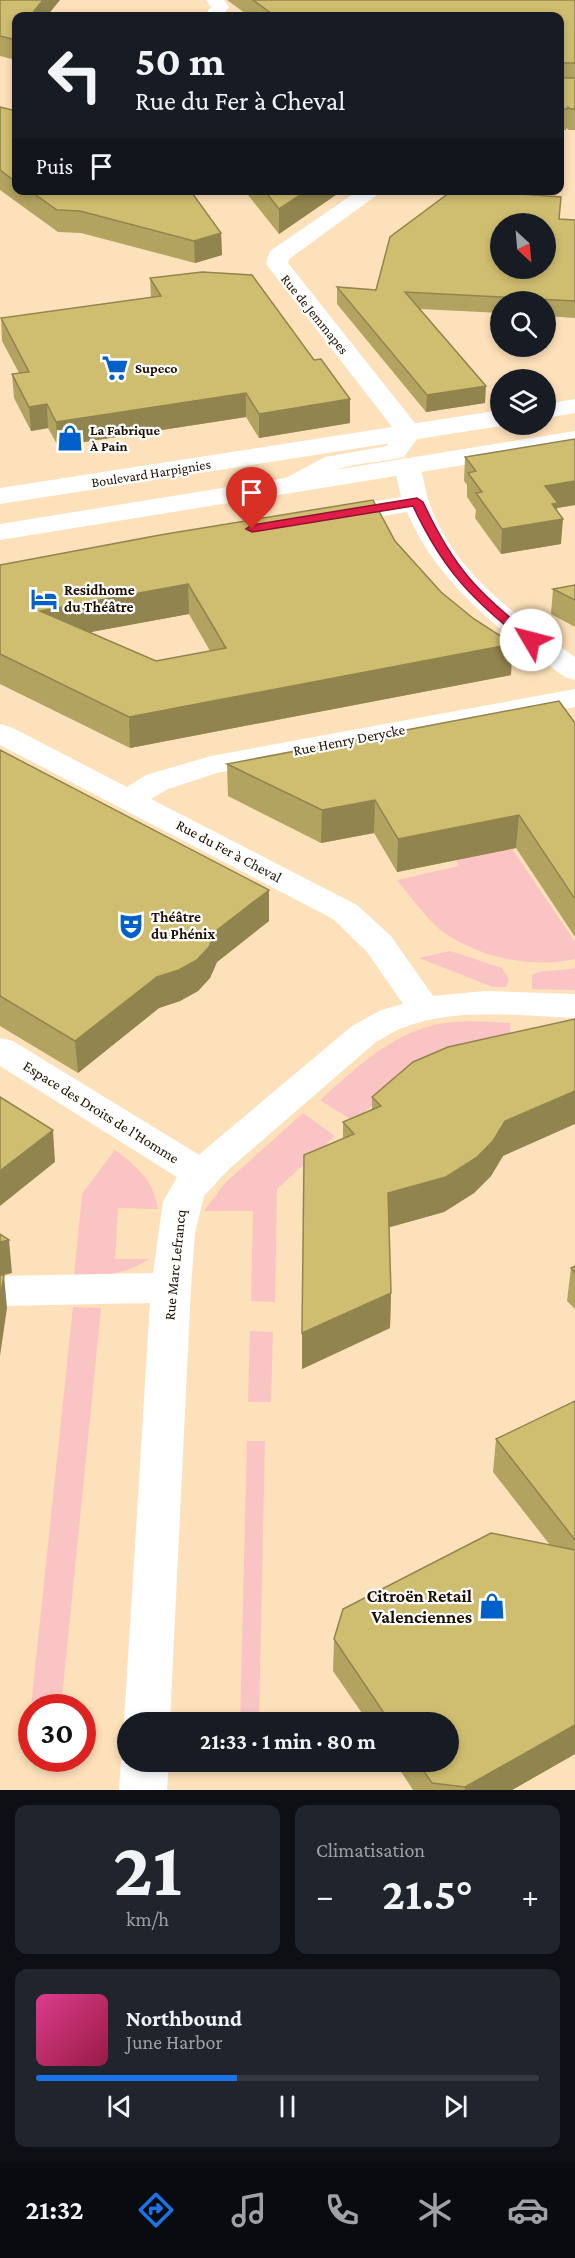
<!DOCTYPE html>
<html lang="fr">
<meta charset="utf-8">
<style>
:root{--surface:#171b24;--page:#20242c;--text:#f1f3f6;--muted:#9ea1a6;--line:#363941;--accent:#1a73e8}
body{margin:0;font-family:"Crimson Pro",serif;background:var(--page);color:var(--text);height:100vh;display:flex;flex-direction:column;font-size:22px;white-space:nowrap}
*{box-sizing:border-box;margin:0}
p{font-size:20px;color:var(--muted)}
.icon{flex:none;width:33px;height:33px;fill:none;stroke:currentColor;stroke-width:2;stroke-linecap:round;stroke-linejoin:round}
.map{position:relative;height:1790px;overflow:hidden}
.side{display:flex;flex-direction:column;gap:15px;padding:15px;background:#0d0f14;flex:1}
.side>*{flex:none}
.banner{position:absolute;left:12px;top:12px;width:552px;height:183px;border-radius:12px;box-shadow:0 3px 9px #0003;background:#171b24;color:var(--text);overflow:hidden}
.needle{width:39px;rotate:154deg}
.controls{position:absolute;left:490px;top:213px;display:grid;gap:12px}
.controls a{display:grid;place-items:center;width:66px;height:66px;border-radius:50%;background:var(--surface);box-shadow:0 3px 9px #0003;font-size:30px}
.speed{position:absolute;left:18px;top:1694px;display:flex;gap:12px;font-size:30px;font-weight:700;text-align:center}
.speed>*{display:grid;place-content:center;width:78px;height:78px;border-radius:50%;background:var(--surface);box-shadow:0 3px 9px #0003;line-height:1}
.speed .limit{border:9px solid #d22;background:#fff;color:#111}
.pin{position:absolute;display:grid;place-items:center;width:51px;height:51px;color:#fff;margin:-62px -26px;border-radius:50% 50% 50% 0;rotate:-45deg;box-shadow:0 0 6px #0007}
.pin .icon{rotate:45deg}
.me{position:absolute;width:66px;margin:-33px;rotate:307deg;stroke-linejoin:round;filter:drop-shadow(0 0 4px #0008)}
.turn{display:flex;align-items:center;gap:21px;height:126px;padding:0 24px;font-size:27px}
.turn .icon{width:78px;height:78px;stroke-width:2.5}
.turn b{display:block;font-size:42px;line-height:51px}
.then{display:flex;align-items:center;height:57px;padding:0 24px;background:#0003;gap:12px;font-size:22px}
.big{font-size:45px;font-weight:700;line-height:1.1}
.side .widget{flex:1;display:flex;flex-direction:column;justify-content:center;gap:9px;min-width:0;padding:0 21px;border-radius:12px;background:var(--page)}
.side .dial{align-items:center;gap:0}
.dial b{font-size:78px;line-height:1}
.song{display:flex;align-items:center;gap:18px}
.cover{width:72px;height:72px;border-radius:9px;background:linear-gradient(135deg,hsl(330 70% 55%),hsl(340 70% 35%))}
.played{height:6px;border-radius:3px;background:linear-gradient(90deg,var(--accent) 40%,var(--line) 40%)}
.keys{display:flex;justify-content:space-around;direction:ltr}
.heat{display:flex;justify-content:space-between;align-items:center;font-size:33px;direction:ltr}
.side .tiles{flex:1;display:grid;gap:15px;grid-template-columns:1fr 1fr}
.widget:last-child{grid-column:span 2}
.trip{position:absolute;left:117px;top:1712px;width:342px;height:60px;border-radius:30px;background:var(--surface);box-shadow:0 3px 9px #0003;font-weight:700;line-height:60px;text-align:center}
.dock{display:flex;height:96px;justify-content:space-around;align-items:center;background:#090b0e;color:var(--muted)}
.dock .icon{width:42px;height:42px}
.dock .on{color:var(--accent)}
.dock b{font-size:27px;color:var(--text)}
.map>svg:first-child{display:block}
</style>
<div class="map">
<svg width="575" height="1790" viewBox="0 0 575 1790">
<rect width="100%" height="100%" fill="#fde1ba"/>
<g fill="#fac3c4">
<path d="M505 838 575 942V959C535 968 486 959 451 937 430 925 413 899 397 880L459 866 450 849Z"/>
<polygon points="450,951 502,968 509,979 506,987 493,987 419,958"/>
<path d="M575 968V990L532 989V975C541 969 563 971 575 968Z"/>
<path d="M471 1021 510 1023V1048L411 1075 353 1121 320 1100C354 1070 385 1039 430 1026 442 1022 458 1022 471 1021Z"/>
<polygon points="303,1113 335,1136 277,1189 275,1302 251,1301 253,1211 204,1211 225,1183"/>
<path d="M115 1150C138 1167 153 1180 158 1209L118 1208 115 1259H149C123 1276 104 1275 74 1277L82 1194Z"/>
<polygon points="73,1307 101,1308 61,1707 32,1707 31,1755 26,1754"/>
<polygon points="250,1331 273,1332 271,1402 248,1402"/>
<polygon points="247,1441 265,1441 259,1722 240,1722"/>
</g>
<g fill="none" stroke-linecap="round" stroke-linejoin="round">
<polygon fill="#fff" fill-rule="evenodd" points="0,1038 13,1041 214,1164 220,1174 214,1184 201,1187 188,1184 0,1066"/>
<g fill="#fff" fill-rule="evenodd">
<polygon points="206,0 224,0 229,7 222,16 204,16 211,7"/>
<path d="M359 190H384L289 259 288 263 422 432 404 457C384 462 362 462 342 468 322 475 309 495 286 490L282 484 286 478 325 457 387 446 396 432 266 264 270 251Z"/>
<path d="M407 458 416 461C423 470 424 484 427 495 430 507 436 521 443 533 472 586 527 623 575 657V680L565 677C501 632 438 585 407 512L333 524 324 522 320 516 324 510 401 497 394 466 398 461Z"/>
<path d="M575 689V707L217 773 168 789 151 799 357 905 391 936 433 996 485 991 575 994V1018C520 1016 458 1007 405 1027 395 1030 386 1037 376 1042L228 1170 204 1196 195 1233 191 1288 170 1722H128V1730L124 1722 150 1303 0 1306V1276L153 1273 163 1202 177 1177 202 1152 352 1026 381 1010 403 1004 367 952 333 919 0 745V724L11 727 127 787 146 775 211 756Z"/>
<polygon points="128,1748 128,1761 169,1761 167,1790 119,1790 121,1761"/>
</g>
<g fill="#fff" fill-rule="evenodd">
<polygon points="575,399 575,413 546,418 546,404"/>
<polygon points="501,410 501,424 505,424 501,426 0,504 0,488"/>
<polygon points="575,431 575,447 0,540 0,524"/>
</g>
</g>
<g fill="#b2a360" fill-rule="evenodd">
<polygon points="0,0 60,0 48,14 16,16 16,60 0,56"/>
<polygon points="227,0 575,0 575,130 569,130 566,128 566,130 560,130 560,16 249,16"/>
<polygon points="0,107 12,110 16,107 16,190 190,190 221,233 222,255 195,263 81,233 58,232 0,190"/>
<polygon points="244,190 343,190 279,234"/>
<polygon points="559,219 575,220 575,318 546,316 546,302 501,302 501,313 420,309 485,403 426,412 337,304 337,287 376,290"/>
<polygon points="150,278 314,360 350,399 350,423 259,438 246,417 58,446 48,428 31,431 14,398 12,374 19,373 2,341 1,318 151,297"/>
<polygon points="575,439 575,505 557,508 561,544 501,554 475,518 476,510 467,497 467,485 464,481 465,457"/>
<path d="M395 541 511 675 130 748 0 684V565ZM189 614 210 651 156 661 90 632Z"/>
<polygon points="575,585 575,627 551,614 553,589"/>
<polygon points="575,723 575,937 516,848 397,872 374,833 321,843 228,796 227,764"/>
<polygon points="0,750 269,890 269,921 217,962 210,978 198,991 180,1001 159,1008 78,1073 0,1026"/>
<polygon points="372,1097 503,1156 491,1176 474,1193 444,1212 389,1227 391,1293 390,1328 302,1369 343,1138 343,1122 372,1109"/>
<polygon points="575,1266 575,1309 567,1301 571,1268"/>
<polygon points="575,1401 575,1754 512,1790 413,1790 394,1761 448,1761 448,1722 368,1722 333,1671 334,1639 550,1545 493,1472 496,1439"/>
</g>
<g fill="#91844e">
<polygon points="43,0 60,0 47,16 34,11"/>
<polygon points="308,190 343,190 279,234 279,209"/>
<polygon points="221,233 222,255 195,263 194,241"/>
<polygon points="486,386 485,403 426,412 427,395"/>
<polygon points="246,393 246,417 58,446 56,422"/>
<polygon points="350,399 350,423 259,438 259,414"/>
<polygon points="47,404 48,428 31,431 29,407"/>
<polygon points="575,481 575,505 557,508 556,520 563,519 561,544 501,554 502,529 545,486"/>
<polygon points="188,584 189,614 42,641 40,611"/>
<polygon points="513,644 511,675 130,748 129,717"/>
<polygon points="375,800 374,833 321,843 322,810"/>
<polygon points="519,815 516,848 397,872 398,839"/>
<polygon points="269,890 269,921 217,962 210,978 198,991 180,1001 159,1008 78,1073 75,1041"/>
<polygon points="575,1091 575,1124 503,1156 491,1176 474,1193 444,1212 387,1228 388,1193 505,1121"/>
<polygon points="53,1130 55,1162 0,1206 0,1171"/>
<polygon points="9,1240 12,1273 0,1276 0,1242"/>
<polygon points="4,1275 7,1308 0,1356 0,1299"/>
<polygon points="391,1293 390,1328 302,1369 302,1333"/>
<polygon points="575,1725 575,1754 512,1790 465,1790 465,1787"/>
</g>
<g fill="#cfbd70" stroke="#91844e" stroke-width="1.5" fill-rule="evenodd">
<polygon points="0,0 43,0 34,11 58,16 16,16 16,40 0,36"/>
<polygon points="253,0 575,0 575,63 560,63 560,78 575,78 575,109 570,109 568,107 567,109 560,109 560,16 275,16"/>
<polygon points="0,107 12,110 16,107 16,182 0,170"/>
<polygon points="29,190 190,190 221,233 194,241 80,211 57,210"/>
<polygon points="264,190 308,190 279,209"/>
<path d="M453 190H466L561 197 559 219 575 220V301L405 292 486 386 427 395 337 287 376 290 390 237ZM501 224H546V268H501Z"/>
<polygon points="202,272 252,275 314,360 321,359 350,399 259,414 246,393 56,422 47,404 29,407 12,374 29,372 1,318 161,296 150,278"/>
<polygon points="575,439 575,481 545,486 558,503 552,504 563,519 502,529 476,493 482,492 468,473 476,471 465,457"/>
<path d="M373 500 395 541 441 592 474 619 513 644 129 717 0 654V565L160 535ZM188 584 226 648 156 661 40 611Z"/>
<polygon points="575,585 575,600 553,589"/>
<polygon points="559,701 575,723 575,899 519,815 398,839 375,800 322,810 227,764"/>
<polygon points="0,750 269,890 216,931 209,947 197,960 179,970 157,977 75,1041 0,996"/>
<polygon points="575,1019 575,1091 505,1121 493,1141 476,1158 446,1177 388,1193 391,1293 302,1333 304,1155 354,1134 343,1122 381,1106 372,1097 413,1062 448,1047"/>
<polygon points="0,1097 53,1130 0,1171"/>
<polygon points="0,1234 9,1240 0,1242"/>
<polygon points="575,1266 575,1273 571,1268"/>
<polygon points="0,1275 4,1275 0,1299"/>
<polygon points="575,1401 575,1540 496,1439"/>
<polygon points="491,1533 575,1550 575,1725 465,1787 432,1783 417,1761 448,1761 448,1722 390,1722 334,1639 343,1609"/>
</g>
<path fill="#e11d48" stroke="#92132f" stroke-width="1.5" d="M417 498 423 502C453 567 479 595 536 638V643H527C472 600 443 570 413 506L252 532 246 529 252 525Z"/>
<defs>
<g id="supermarket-bare" transform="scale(2.07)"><path d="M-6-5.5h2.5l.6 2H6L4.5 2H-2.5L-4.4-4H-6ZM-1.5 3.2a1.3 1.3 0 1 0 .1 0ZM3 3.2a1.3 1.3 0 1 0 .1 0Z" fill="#0160c9" stroke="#fff" stroke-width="2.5" paint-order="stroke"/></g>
<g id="shop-bare" transform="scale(2.07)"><path d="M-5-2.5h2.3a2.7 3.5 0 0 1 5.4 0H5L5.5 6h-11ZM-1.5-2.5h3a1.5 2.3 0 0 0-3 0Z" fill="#0160c9" stroke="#fff" stroke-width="2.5" paint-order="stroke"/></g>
<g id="hotel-bare" transform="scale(2.07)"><path d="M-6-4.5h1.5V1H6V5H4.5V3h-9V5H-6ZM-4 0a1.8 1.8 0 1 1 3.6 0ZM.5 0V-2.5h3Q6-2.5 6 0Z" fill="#0160c9" stroke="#fff" stroke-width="2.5" paint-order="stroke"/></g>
<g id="theatre-bare" transform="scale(2.07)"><path d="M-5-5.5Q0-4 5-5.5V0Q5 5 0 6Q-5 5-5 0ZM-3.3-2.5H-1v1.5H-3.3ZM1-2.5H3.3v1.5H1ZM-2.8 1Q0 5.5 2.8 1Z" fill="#0160c9" stroke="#fff" stroke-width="2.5" paint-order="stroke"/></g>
</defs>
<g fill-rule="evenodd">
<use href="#supermarket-bare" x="115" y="368"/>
<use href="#shop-bare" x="70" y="438"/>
<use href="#hotel-bare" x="44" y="599"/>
<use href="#theatre-bare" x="131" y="926"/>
<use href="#shop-bare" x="492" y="1606"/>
</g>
<g text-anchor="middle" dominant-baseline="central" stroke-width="4.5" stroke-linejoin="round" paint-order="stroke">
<g font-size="14" fill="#1d1000" stroke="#fff">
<text transform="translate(315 314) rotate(51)">Rue de Jemmapes</text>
<text transform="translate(151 473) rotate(-9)">Boulevard Harpignies</text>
</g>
<g font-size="14" font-weight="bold" fill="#1d1000" stroke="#fff" text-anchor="start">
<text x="135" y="368">Supeco</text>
<text x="90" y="430">La Fabrique<tspan x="90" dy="16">À Pain</tspan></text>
</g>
<g font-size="15" font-weight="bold" fill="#1d1000" stroke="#fff" text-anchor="start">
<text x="64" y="590">Residhome<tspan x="64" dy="17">du Théâtre</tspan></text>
<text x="151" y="917">Théâtre<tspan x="151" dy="17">du Phénix</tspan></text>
</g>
<g font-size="15" fill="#1d1000" stroke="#fff">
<text transform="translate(349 740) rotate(-11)">Rue Henry Derycke</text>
<text transform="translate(229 851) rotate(28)">Rue du Fer à Cheval</text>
<text transform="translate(101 1112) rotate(32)">Espace des Droits de l'Homme</text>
<text transform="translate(175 1265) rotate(-84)">Rue Marc Lefrancq</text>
</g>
<g font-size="18" font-weight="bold" fill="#1d1000" stroke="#fff" text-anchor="end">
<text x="472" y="1596">Citroën Retail<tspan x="472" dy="21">Valenciennes</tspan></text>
</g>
</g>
</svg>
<div class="controls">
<a><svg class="needle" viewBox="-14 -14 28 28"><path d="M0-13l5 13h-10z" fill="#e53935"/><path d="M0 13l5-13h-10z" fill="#9ea1a6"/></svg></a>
<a><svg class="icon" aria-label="search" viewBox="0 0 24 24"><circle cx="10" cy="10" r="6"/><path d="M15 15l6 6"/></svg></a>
<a><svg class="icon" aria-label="layers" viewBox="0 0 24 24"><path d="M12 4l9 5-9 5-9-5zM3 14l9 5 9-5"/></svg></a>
</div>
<div class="speed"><div class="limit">30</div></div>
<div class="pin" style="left:252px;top:529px;background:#d93025"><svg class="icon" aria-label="arrive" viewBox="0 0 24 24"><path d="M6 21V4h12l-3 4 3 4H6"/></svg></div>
<svg class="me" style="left:531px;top:640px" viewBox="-20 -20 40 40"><circle r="19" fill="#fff"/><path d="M0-13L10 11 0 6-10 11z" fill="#e11d48"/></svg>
<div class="trip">21:33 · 1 min · 80 m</div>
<div class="banner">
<div class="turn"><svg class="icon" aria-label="left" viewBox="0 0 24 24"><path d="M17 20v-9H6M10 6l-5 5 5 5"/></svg><div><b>50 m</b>Rue du Fer à Cheval</div></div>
<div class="then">Puis<svg class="icon" aria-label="arrive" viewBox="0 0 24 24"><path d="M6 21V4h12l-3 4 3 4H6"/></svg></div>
</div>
</div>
<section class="side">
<div class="tiles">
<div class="widget dial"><b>21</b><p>km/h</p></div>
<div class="widget"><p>Climatisation</p>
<div class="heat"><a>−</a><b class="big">21.5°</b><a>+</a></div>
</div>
<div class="widget">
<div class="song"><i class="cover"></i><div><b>Northbound</b><p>June Harbor</p></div></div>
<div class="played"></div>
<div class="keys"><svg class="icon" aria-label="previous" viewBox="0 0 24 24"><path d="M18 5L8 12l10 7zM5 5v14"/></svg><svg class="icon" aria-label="pause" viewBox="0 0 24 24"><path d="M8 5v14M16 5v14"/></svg><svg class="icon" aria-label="next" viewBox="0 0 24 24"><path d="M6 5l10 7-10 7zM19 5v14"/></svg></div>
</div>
</div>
</section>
<nav class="dock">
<b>21:32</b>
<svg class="icon on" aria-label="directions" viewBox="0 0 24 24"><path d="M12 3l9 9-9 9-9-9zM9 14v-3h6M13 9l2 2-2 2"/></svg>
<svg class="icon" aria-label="music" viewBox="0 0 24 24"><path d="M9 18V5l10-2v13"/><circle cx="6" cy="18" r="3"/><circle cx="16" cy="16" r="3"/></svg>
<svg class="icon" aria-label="phone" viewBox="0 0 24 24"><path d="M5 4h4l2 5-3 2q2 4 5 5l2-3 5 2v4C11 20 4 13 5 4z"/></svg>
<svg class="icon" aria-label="climate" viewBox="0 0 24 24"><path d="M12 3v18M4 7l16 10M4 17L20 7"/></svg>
<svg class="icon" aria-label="car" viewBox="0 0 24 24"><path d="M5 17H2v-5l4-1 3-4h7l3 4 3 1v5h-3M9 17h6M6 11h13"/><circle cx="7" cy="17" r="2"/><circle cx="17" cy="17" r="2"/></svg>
</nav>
